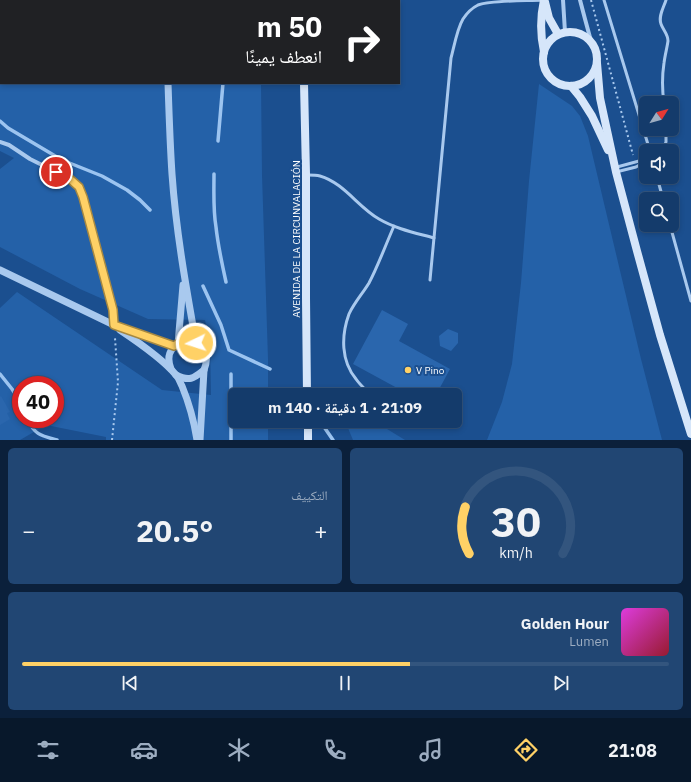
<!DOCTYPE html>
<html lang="ar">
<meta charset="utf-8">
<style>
:root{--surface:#143b6b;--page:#214673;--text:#f1f3f6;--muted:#9dadc1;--line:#33557e;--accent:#ffd166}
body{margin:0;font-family:"IBM Plex Sans","Noto Naskh Arabic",sans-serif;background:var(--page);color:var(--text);direction:rtl;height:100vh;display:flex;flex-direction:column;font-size:15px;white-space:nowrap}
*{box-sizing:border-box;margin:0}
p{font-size:13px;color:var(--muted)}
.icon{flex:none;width:22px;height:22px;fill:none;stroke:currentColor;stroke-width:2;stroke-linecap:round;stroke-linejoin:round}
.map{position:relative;height:440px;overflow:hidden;direction:ltr}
.sheet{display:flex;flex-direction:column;gap:8px;padding:8px;background:#0b203b;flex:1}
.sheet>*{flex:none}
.top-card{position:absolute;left:0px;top:0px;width:400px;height:84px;box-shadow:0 2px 6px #0003,0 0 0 1px var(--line);direction:rtl;background:#202124;color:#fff;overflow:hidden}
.needle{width:26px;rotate:53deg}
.tools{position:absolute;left:639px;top:96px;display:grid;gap:8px}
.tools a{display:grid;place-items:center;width:40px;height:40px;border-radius:6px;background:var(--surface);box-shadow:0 2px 6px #0003,0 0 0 1px var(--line);font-size:20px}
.speed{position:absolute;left:12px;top:376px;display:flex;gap:8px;font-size:20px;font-weight:700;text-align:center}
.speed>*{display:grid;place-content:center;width:52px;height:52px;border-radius:50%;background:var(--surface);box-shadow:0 2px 6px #0003,0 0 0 1px var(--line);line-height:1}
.speed .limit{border:6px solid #d22;background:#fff;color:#111}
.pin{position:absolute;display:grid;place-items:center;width:34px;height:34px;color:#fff;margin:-17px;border:2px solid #fff;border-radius:50%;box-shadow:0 1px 4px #0007}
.me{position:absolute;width:44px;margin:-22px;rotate:266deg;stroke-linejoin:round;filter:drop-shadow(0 0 3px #0008)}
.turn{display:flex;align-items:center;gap:14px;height:84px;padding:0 12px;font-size:18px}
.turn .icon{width:52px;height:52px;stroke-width:2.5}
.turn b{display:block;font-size:28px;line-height:34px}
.big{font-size:30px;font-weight:800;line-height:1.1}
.sheet .card{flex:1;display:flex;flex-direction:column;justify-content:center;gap:6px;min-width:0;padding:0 14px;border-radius:6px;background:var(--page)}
.sheet .dial{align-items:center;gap:0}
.dial svg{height:104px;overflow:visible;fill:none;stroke:var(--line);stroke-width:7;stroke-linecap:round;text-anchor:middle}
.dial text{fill:var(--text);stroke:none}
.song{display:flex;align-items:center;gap:12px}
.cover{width:48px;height:48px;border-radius:6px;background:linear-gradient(135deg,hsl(300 70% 55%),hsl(350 70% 35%))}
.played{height:4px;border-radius:2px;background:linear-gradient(90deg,var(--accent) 60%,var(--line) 60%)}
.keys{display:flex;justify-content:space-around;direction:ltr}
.heat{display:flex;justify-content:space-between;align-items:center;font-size:22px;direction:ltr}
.sheet .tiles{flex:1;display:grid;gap:8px;grid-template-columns:1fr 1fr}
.card:last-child{grid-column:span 2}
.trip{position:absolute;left:228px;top:388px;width:234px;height:40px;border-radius:6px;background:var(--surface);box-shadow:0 2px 6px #0003,0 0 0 1px var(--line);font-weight:800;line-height:40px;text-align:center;direction:rtl}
.tab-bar{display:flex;height:64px;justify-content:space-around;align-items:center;background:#08182b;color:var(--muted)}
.tab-bar .icon{width:28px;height:28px}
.tab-bar .on{color:var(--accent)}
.tab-bar b{font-size:18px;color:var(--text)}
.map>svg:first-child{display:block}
</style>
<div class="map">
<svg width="691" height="440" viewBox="0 0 691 440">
<rect width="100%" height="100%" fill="#1b4f8f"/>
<g fill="#2461a8" fill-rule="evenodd">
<path d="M0 0H260V1H1V83H261L262 175 268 359V395H235V421H268V440H106V437L46 425 20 440H0V308L17 292 162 390 211 395 210 343 205 320 148 319 80 289 0 247V169L14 158 0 151ZM21 385H55V419H21Z"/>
<polygon points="539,84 572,106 580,116 588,136 641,359 662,440 487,440 502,402 512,364 521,283 529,181"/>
<polygon points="345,421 374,421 405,440 353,440"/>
</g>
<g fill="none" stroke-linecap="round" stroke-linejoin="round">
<g stroke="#9cc4f0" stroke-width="3.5">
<polyline points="222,1 223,0"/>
<polyline points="0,121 8,128 62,160 102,176 127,190 140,200 150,210"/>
<polyline points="218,141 223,83"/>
<path d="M214 174C214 192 213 210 216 227 218 246 222 264 226 282"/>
<polyline points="203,286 221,325 229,350 270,369"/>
<polyline points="0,374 12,389 21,403"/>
<polyline points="231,374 231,440"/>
<path d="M28 419C34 435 42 436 57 440"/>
<polyline points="320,421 333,440"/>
</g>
</g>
<g fill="#2a66ad">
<polygon points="382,310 408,324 399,341 450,369 436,395 410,395 353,364"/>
<polygon points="448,329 458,333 458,343 451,351 440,346 439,336"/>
<polygon points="1,396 10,412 7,413 10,419 0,425 0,397"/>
</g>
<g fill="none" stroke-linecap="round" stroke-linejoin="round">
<g stroke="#a9c9ee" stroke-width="2" stroke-dasharray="2 3" stroke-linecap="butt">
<polyline points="591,0 633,155"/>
<polyline points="112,440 118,382 115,338"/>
</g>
<g stroke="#a9c9ee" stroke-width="3">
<polyline points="604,0 650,151"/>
<path d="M664 103C662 89 662 76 664 63 665 55 667 48 668 41 668 34 663 30 661 24 658 16 664 7 666 0"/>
<polyline points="662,151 666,142 666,129"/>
<polyline points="617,167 639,161 646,161"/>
<polyline points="616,172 636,167 646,161"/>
<path d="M308 175C312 175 316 175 320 176 344 183 358 207 379 219 396 229 416 233 434 238"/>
<polyline points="657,177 663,199"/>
<polyline points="670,225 691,301"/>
<path d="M430 280 451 58C454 47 457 29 463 19 467 13 472 8 478 5 491 0 528 1 543 0"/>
<path d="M371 395C366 390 360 385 356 379 341 361 341 336 349 314 354 303 363 293 369 283 378 266 386 244 394 226"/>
</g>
<g stroke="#a9c9ee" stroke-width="4">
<polyline points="563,0 565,32"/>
<polyline points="580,0 585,19 591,41"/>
<polyline points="0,142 9,145 30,159 70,179 79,187 83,197 113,310 114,325"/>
</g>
<g stroke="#a9c9ee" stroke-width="7">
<polyline points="166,0 166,1"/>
<path d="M168 83C169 113 170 144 172 174 176 231 186 287 196 343"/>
<polyline points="0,270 114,325 175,346"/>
<path d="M120 330C138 342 163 359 176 375 179 378 180 382 182 386 189 403 194 421 197 440"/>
<polyline points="178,344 183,285"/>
<path d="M171 369C157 333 219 332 204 370L200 440"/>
<path d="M176 375C190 382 194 378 204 370"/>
</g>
<g stroke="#d6e6fa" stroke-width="8">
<polyline points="302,0 302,1"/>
<polyline points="545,2 549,18 558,34"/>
<circle cx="570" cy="59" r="27"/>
<path d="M544 52C540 34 540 18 544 0"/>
<polyline points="597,63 600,98 616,172 637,251 660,335 691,434"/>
<polyline points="304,83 306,174 306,298 307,395"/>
<polyline points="571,86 580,97 592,116 608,150"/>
<polyline points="308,421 308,440"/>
</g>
</g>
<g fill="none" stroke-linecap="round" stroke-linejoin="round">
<g stroke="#a68842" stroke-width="10">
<path id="route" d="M56 172 70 179 79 187 83 197 113 310 114 325 174 346C182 341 187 340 196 343"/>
</g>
<use href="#route" stroke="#ffd166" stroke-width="7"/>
</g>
<circle fill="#ffd166" stroke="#1b4f8f" stroke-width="1.5" cx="408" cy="370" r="4"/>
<g text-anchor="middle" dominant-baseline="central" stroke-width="4" stroke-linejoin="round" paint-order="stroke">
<g font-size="10" fill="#fff" stroke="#1b4f8f">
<text transform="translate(296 239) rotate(-90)">AVENIDA DE LA CIRCUNVALACIÓN</text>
</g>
<g font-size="10" fill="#fff" stroke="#1b4f8f" text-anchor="start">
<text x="416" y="370">V Pino</text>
</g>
</g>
</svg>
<div class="tools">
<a><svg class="needle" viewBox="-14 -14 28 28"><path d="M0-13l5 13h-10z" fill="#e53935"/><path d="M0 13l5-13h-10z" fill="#9dadc1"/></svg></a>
<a><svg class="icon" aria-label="sound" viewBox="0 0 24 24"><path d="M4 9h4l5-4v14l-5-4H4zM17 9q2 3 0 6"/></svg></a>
<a><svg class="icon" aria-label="search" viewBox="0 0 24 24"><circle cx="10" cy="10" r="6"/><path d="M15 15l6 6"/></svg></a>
</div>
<div class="speed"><div class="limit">40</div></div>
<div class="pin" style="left:56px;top:172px;background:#d93025"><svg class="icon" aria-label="arrive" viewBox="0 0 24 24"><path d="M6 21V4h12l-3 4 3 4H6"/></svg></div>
<svg class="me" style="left:196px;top:343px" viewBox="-20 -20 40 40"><circle r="17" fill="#ffd166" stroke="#fff" stroke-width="3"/><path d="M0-11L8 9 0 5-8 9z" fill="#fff"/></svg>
<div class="trip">21:09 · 1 دقيقة · 140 m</div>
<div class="top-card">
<div class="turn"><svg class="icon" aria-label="right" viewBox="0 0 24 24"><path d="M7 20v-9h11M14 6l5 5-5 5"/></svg><div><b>50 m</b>انعطف يمينًا</div></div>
</div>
</div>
<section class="sheet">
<div class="tiles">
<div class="card dial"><svg viewBox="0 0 100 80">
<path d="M14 69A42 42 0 1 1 86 69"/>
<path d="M14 69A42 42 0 0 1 11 33" stroke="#ffd166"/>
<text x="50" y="56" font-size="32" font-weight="700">30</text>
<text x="50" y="72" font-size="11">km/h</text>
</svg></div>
<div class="card"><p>التكييف</p>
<div class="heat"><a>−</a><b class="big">20.5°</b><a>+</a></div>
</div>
<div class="card">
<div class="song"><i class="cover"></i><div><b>Golden Hour</b><p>Lumen</p></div></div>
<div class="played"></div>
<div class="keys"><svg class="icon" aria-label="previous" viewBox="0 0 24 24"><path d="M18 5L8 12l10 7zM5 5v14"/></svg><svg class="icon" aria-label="pause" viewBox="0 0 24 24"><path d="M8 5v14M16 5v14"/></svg><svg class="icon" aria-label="next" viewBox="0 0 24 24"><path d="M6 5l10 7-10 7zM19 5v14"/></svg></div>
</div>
</div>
</section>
<nav class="tab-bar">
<b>21:08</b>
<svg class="icon on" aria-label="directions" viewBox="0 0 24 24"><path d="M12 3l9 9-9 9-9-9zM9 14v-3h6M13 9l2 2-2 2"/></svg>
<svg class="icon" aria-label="music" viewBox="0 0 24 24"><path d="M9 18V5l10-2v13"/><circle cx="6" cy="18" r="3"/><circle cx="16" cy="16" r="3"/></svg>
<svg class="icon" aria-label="phone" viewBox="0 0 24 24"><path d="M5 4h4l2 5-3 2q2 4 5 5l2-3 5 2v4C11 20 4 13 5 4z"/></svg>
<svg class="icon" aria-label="climate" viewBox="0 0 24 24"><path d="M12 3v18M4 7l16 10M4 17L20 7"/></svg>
<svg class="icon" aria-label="car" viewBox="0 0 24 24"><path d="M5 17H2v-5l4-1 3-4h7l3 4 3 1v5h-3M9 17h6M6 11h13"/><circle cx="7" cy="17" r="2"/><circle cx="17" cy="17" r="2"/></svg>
<svg class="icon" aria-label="filters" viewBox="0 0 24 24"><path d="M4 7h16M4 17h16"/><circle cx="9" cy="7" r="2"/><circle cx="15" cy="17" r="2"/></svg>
</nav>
